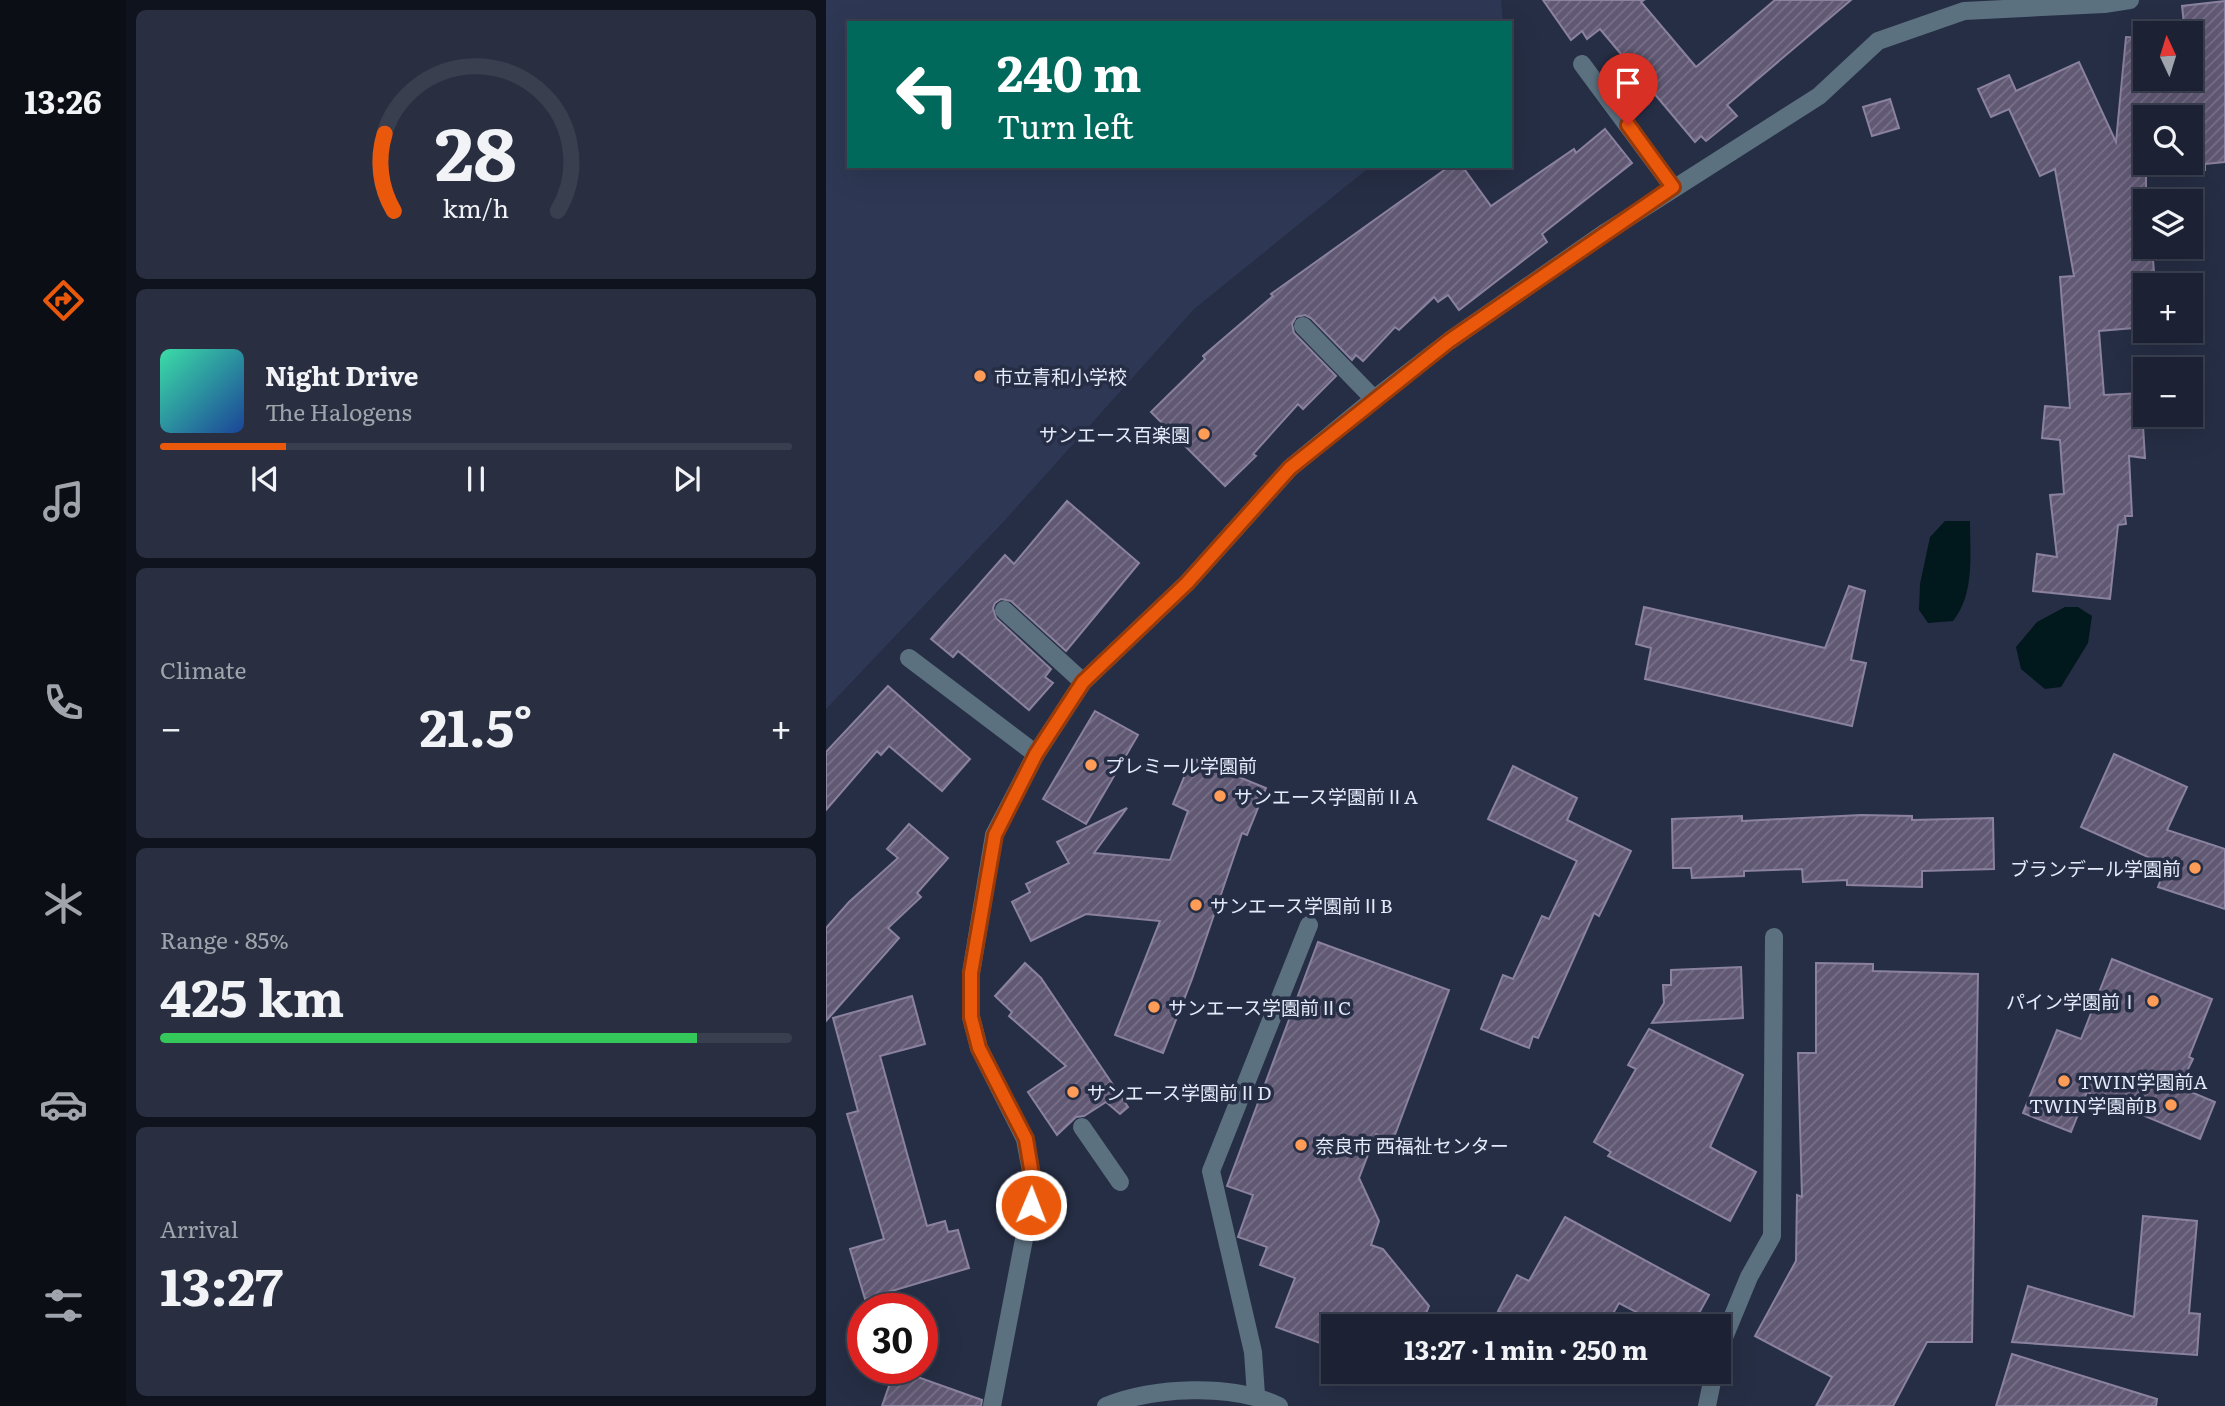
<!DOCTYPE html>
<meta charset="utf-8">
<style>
:root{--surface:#1c2234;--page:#292f40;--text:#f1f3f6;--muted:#a0a4ac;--line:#3a3f4f;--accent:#ea580c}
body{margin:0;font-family:Literata,"Noto Sans JP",serif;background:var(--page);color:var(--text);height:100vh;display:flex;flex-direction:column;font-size:26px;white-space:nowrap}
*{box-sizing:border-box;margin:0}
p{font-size:23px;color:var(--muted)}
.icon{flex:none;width:38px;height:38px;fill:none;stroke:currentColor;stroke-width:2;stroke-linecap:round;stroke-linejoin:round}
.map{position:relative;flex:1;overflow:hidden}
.sheet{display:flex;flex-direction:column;gap:10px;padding:10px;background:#0f131d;width:700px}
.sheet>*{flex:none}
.hud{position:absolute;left:21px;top:21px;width:665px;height:147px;border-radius:0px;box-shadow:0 7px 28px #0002,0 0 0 2px var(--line);background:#00695c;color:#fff;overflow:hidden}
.needle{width:46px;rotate:356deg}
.controls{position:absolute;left:1307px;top:21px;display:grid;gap:14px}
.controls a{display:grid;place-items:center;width:70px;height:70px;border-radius:0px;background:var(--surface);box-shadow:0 7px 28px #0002,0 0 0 2px var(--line);font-size:35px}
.speed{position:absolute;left:21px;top:1293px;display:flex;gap:14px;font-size:35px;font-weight:700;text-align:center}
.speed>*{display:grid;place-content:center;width:91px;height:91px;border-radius:50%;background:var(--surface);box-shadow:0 7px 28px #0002,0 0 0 2px var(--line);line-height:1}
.speed .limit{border:10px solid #d22;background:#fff;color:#111}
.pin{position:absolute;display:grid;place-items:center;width:60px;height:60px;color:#fff;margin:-72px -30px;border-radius:50% 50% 50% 0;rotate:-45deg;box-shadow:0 0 7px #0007}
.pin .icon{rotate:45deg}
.me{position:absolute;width:77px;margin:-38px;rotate:1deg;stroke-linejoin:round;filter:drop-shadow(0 0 5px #0008)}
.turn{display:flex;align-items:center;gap:24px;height:147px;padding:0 35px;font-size:32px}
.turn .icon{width:91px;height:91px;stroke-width:2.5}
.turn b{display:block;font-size:49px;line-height:60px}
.big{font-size:52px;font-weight:700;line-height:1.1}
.sheet .widget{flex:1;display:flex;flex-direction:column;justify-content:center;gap:10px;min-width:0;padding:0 24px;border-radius:10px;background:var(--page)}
.sheet .dial{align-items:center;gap:0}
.dial svg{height:182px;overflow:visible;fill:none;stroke:var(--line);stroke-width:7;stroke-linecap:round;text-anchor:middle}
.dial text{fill:var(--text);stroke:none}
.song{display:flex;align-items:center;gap:21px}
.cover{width:84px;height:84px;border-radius:10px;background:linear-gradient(135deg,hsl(160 70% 55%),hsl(220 70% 35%))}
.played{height:7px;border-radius:4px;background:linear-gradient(90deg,var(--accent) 20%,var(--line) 20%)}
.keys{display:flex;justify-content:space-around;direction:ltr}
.heat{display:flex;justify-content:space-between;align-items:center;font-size:38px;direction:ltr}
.charge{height:10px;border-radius:5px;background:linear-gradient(90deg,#34c759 85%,var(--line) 0)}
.trip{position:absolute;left:495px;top:1314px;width:410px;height:70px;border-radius:0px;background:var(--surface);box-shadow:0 7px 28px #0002,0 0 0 2px var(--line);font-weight:700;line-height:70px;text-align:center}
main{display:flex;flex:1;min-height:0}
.tabs{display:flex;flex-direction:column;width:126px;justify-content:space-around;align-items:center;background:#0b0e15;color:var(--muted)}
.tabs .icon{width:49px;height:49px}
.tabs .active{color:var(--accent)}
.tabs b{font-size:32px;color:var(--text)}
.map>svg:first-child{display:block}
</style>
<main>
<nav class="tabs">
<b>13:26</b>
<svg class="icon active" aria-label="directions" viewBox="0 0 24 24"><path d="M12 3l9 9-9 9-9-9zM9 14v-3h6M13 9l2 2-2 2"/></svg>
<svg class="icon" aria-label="music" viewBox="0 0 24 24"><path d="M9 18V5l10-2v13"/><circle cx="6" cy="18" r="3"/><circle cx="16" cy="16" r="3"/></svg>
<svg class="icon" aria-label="phone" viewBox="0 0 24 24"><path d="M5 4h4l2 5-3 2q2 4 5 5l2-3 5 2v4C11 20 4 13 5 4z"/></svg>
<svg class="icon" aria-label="climate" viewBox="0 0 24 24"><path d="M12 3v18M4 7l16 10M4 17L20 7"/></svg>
<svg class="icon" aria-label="car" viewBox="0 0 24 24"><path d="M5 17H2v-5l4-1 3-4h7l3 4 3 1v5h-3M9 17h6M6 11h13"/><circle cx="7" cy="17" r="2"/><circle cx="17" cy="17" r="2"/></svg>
<svg class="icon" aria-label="filters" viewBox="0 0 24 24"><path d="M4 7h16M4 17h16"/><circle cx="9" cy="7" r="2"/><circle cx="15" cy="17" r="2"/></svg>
</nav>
<section class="sheet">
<div class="widget dial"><svg viewBox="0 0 100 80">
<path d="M14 69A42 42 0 1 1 86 69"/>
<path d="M14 69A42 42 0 0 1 10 35" stroke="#ea580c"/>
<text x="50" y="56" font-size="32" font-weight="700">28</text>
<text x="50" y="72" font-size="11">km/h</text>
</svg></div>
<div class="widget">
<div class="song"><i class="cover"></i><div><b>Night Drive</b><p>The Halogens</p></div></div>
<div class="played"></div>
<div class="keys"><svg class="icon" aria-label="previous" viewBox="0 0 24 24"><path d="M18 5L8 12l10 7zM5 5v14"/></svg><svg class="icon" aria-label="pause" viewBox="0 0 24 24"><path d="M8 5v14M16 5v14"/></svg><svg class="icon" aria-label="next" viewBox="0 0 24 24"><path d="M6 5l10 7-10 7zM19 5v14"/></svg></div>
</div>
<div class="widget"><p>Climate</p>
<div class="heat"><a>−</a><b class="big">21.5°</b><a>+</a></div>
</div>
<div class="widget"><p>Range · 85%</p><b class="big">425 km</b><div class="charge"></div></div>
<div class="widget"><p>Arrival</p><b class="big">13:27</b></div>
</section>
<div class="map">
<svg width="1399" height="1406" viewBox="0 0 1399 1406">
<defs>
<pattern id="building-hatch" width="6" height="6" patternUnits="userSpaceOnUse" patternTransform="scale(1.75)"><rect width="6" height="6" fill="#615974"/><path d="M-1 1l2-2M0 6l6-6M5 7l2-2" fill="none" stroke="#787189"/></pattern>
</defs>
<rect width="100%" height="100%" fill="#262e45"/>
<polygon fill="#2e3854" points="0,0 675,0 677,23 23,23 23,166 545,166 368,309 180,519 0,709"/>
<g fill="#01181c">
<path d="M1119 521H1144C1144 554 1149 594 1127 621L1102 623 1093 610 1094 584 1104 537Z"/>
<polygon points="1239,607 1252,607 1266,616 1262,643 1235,687 1219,689 1195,669 1190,647 1211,622"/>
</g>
<g fill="url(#building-hatch)" stroke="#8a829e" stroke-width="2" fill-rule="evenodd">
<polygon points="717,0 818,0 815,2 870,67 949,0 1025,0 901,105 911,116 880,141 875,136 869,142 774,29 761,39 756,31 745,40"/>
<path d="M1399 1V162L1379 164V170L1331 166V172H1320V247H1326L1329 285H1320V327L1273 331 1278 395 1315 393 1319 458 1303 456 1306 516H1299L1300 524 1292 525 1284 599 1207 591 1211 554 1231 557 1224 495 1238 494 1234 440 1216 438 1219 406 1244 408 1234 277 1248 276 1229 169 1214 176 1183 109 1165 117 1152 89 1183 75 1190 91 1253 62 1290 142 1300 37 1320 38V79H1365V33H1359L1356 6ZM1320 117H1365V163H1320Z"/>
<polygon points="1064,99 1073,128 1046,136 1037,107"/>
<polygon points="779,129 806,163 716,234 721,242 633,310 622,295 612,302 608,297 573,330 569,327 537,361 530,355 526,360 485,318 479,315 470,317 466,324 468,333 510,376 477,409 472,404 427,454 430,456 399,486 325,412 379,359 377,356 447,296 445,294 624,166 636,166 665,206 748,149 750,153"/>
<polygon points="241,501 313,563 240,651 185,601 175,599 169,603 167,608 170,618 225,669 219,677 227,683 203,710 132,651 127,657 105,639 179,555 188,564"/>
<polygon points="1023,586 1039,591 1025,660 1040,663 1026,726 819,679 825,648 810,644 818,607 999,648"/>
<polygon points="62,686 144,759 116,791 63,746 55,755 51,751 0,810 0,752"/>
<polygon points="269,711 312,735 260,824 217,799"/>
<polygon points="1288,754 1361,787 1341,830 1399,849 1399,909 1332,887 1340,865 1255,827"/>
<polygon points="366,758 440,788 421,835 416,833 366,979 337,1053 289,1035 334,921 260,914 205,941 186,902 204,892 200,884 243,863 231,842 301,808 268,853 344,860 362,811 347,804"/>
<polygon points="687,766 751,798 741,820 805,851 773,916 768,913 712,1038 707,1036 703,1048 655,1029 677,975 687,979 716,916 723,919 751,861 662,819"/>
<polygon points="1035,815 1086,816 1086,820 1167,818 1168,869 1096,871 1096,887 1021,885 1021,880 977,882 976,869 918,871 918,876 866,878 865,868 847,868 846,819 916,816 916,821"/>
<polygon points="83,824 122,858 91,893 95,897 62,928 73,938 0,1021 0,928 23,902 72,858 61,849"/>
<polygon points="492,942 623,990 567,1140 550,1134 533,1178 553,1221 545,1245 557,1249 603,1306 595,1326 508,1326 508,1348 450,1327 469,1278 434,1265 441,1247 412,1237 427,1195 401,1186"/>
<polygon points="1286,959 1386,999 1363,1057 1367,1059 1353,1087 1389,1102 1374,1139 1261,1092 1245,1132 1197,1113 1231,1030 1255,1039"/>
<polygon points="199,963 215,978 302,1107 294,1114 280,1102 258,1116 250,1117 231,1135 202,1092 240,1066 183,1016 186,1012 169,996"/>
<polygon points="990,963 1047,964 1047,971 1152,974 1146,1342 1101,1342 1067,1406 990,1406 1006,1377 929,1336 970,1261 971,1195 976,1197 972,1053 990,1053"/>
<polygon points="915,967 917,1018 826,1023 838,1003 837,985 845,985 845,970"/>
<polygon points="86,996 99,1044 54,1056 101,1226 119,1221 122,1232 132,1230 143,1268 39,1299 24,1249 58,1239 21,1114 32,1111 7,1018"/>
<polygon points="823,1029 917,1075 884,1147 930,1172 904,1221 782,1156 785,1152 768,1142 810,1069 802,1065"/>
<polygon points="1317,1216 1371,1221 1363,1313 1374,1314 1371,1355 1186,1342 1202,1286 1308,1317"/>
<polygon points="739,1217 883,1295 866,1326 837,1326 793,1303 780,1326 700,1326 672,1311 691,1275 703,1281"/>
<polygon points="1186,1354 1331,1399 1330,1406 1170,1406"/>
<polygon points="69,1369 156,1400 155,1406 56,1406"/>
</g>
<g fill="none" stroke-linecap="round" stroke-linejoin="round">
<g stroke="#5c7180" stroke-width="18">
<polyline points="756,64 847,187"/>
<polyline points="477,326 548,399"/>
<polyline points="178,610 257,682"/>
<polyline points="256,1127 294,1182"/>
<polyline points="430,1395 427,1352 385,1171 483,925"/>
</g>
<g stroke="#5c7180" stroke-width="18">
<polyline points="83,658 210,754"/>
<polyline points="892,1352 923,1277 946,1236 948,937"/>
<polyline points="166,1406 208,1187 199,1139 153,1048 145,1017 145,973 168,835 210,754 257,682 361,583 464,468 548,399 623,341 780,232 993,96 1052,41 1138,11 1278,4 1304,0"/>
<path d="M280 1406C328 1387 406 1383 453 1406"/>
<polyline points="881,1406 888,1372"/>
</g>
</g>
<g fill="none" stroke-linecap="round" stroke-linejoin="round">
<g stroke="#983908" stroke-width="18">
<polyline id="route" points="205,1205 208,1187 200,1139 153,1048 145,1017 145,973 169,835 210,754 257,682 361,583 464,468 623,341 847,187 802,125"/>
</g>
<use href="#route" stroke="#ea580c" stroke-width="12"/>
</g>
<g fill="#fe9c58" stroke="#262e45" stroke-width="2.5">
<circle cx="154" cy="376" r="7"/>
<circle cx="378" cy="434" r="7"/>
<circle cx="265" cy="765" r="7"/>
<circle cx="394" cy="796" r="7"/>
<circle cx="1369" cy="868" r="7"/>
<circle cx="370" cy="905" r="7"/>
<circle cx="1327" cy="1001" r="7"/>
<circle cx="328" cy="1007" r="7"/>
<circle cx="1238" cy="1081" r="7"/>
<circle cx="247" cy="1092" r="7"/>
<circle cx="1345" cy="1105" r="7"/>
<circle cx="475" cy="1145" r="7"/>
</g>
<g text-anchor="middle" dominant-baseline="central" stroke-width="7" stroke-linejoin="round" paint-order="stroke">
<g font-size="19" fill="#e4eafa" stroke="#262e45" text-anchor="start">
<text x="168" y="376">市立青和小学校</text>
<text x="364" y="434" text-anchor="end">サンエース百楽園</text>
<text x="279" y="765">プレミール学園前</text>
<text x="408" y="796">サンエース学園前ⅡA</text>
<text x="1355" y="868" text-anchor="end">ブランデール学園前</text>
<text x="384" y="905">サンエース学園前ⅡB</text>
<text x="1313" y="1001" text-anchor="end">パイン学園前Ⅰ</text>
<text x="342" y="1007">サンエース学園前ⅡC</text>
<text x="1252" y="1081">TWIN学園前A</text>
<text x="261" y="1092">サンエース学園前ⅡD</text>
<text x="1331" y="1105" text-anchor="end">TWIN学園前B</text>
<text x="489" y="1145">奈良市 西福祉センター</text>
</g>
</g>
</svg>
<div class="controls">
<a><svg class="needle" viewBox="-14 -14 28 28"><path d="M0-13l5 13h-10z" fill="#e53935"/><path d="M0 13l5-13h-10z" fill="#a0a4ac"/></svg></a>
<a><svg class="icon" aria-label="search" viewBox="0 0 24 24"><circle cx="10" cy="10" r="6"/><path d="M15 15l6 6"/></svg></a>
<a><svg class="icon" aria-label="layers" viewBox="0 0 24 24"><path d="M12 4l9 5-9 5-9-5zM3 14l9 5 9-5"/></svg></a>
<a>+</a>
<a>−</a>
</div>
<div class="speed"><div class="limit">30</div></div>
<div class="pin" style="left:802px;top:125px;background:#d93025"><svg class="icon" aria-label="arrive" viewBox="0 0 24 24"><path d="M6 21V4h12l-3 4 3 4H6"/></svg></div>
<svg class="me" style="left:205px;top:1205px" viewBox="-20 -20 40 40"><circle r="17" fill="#ea580c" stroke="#fff" stroke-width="3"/><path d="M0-11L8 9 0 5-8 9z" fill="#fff"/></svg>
<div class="trip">13:27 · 1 min · 250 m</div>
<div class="hud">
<div class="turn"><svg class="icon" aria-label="left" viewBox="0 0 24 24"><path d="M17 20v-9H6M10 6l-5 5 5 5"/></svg><div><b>240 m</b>Turn left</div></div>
</div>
</div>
</main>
